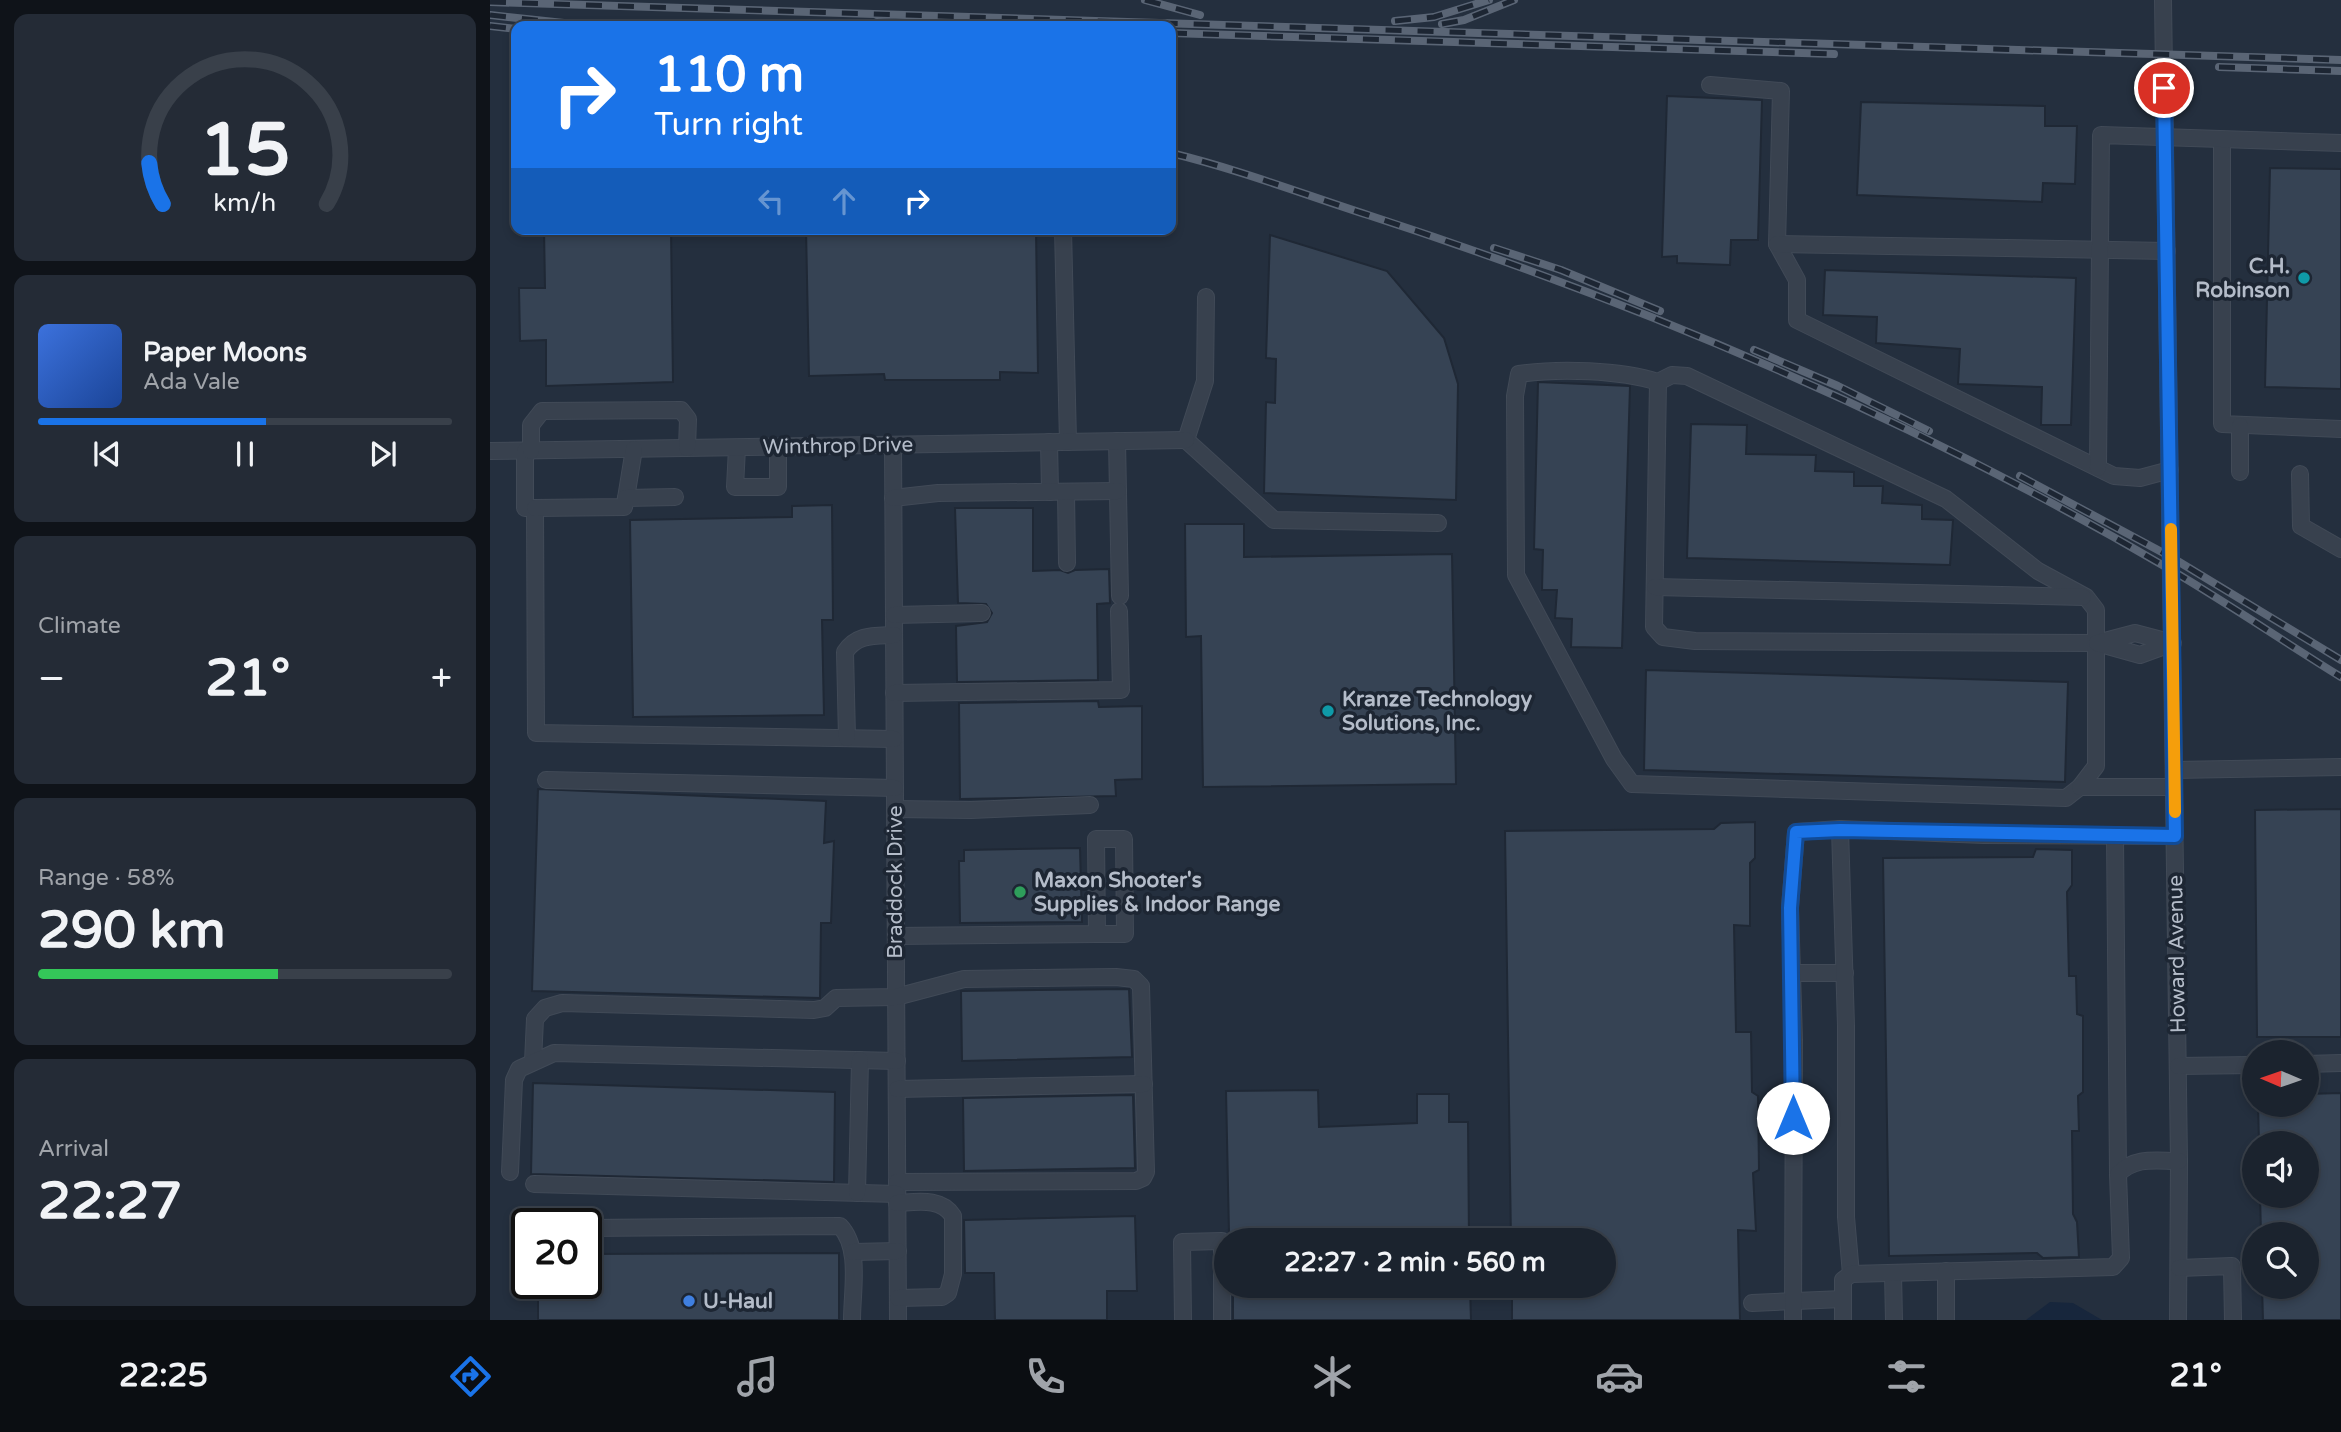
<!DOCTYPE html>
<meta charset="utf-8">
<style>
:root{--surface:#1b232e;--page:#242b36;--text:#f1f3f6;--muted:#a0a4aa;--line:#39404a;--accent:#1a73e8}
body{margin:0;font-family:"Varela Round",sans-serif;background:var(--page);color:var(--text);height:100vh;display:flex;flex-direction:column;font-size:26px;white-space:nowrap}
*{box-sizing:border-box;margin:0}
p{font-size:23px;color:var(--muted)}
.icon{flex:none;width:38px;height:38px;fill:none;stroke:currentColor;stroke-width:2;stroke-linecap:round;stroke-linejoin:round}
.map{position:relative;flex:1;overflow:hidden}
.side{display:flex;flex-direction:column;gap:14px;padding:14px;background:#0f1319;width:490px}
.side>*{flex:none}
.guide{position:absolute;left:21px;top:21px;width:665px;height:214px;border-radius:14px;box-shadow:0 4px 10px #0003,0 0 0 2px var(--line);background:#1a73e8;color:#fff;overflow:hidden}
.needle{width:46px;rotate:272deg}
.fabs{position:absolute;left:1752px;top:1040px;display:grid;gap:14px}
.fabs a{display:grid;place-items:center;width:77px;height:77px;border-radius:50%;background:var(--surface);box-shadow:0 4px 10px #0003,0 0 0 2px var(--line);font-size:35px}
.speed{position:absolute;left:21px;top:1208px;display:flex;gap:14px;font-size:35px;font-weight:700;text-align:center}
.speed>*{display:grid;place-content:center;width:91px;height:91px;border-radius:50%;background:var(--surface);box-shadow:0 4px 10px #0003,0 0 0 2px var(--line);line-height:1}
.speed .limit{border:4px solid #111;border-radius:10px;background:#fff;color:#111}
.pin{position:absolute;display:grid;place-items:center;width:60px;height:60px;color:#fff;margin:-30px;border:4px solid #fff;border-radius:50%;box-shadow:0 2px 7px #0007}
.me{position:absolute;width:77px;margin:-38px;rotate:0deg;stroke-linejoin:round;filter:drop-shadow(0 0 5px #0008)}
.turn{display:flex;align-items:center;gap:24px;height:147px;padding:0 28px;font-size:32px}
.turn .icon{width:91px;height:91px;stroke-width:2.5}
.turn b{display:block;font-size:49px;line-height:60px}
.lanes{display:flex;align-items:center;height:66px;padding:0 28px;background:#0003;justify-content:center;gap:35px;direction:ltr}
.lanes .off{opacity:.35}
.big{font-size:52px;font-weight:800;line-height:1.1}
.side .card{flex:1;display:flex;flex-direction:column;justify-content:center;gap:10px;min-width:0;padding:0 24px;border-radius:14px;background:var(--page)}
.side .dial{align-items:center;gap:0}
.dial svg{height:182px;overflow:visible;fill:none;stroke:var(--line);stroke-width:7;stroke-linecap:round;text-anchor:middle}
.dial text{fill:var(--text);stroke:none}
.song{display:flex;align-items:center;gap:21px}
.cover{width:84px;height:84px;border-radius:10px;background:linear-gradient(135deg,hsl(220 70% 55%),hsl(220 70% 35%))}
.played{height:7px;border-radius:4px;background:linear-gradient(90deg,var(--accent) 55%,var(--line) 55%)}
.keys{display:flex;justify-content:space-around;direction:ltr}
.heat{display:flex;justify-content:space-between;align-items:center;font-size:38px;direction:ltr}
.charge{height:10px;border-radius:5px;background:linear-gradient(90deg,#34c759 58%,var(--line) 0)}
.trip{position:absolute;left:724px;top:1228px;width:402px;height:70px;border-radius:35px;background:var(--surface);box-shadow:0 4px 10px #0003,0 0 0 2px var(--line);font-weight:800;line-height:70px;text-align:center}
.tabs{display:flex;height:112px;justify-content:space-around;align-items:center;background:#0b0e12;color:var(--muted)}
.tabs .icon{width:49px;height:49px}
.tabs .selected{color:var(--accent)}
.tabs b{font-size:32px;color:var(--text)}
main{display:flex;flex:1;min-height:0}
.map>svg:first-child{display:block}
</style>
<main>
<section class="side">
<div class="card dial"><svg viewBox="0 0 100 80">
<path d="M14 69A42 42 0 1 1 86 69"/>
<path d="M14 69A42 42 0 0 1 8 51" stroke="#1a73e8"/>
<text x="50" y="56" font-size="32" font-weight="700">15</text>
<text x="50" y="72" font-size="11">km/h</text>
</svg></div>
<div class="card">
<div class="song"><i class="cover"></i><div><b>Paper Moons</b><p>Ada Vale</p></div></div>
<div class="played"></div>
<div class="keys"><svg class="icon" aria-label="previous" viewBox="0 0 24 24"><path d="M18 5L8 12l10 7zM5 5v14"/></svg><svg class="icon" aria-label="pause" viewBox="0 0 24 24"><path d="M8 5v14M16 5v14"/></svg><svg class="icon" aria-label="next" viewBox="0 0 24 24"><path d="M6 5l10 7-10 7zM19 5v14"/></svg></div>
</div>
<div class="card"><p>Climate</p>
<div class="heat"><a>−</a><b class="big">21°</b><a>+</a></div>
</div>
<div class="card"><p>Range · 58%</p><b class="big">290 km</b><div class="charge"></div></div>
<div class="card"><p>Arrival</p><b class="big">22:27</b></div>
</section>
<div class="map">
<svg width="1851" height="1320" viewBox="0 0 1851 1320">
<rect width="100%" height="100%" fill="#242f3e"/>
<polygon fill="#17263c" points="1560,1302 1583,1303 1612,1320 1536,1320"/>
<g fill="#364354" stroke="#1f2835" stroke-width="2">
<polygon points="1177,96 1272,100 1268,240 1241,240 1240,265 1187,263 1187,256 1172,257"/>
<polygon points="1371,102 1555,106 1555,126 1587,126 1585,184 1553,183 1552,202 1367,195"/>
<polygon points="1780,168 1851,169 1851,389 1775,387"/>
<polygon points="54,229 181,229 183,382 56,386 56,340 30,341 29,288 55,288"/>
<polygon points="316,229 546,229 548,373 510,372 510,380 395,380 394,374 319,376"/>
<polygon points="780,235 897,271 954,338 968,384 966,500 774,493 776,402 785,403 786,359 776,358"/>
<polygon points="1335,270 1586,278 1581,425 1551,425 1552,387 1468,384 1470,349 1386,343 1387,317 1333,315"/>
<polygon points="1048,382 1140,386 1132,648 1081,647 1082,619 1065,618 1067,590 1052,590 1053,550 1044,549"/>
<polygon points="1201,424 1257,425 1256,454 1326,455 1325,471 1364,472 1364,486 1393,486 1392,503 1432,505 1432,519 1463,520 1460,565 1197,558"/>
<polygon points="342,505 343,620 332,620 334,715 143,717 140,520 302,517 302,506"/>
<polygon points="465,508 543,508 543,571 570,570 578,573 585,570 619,569 620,603 607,604 608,680 467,682 466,626 497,622 502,613 496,604 468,603"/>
<polygon points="695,524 754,524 754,557 962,554 966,784 713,787 711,636 696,637"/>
<polygon points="1156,670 1578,682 1575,782 1154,770"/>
<polygon points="608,701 609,707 652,706 652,779 625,780 626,796 470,799 469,703"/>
<polygon points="48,789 336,801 334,843 344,841 341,923 331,923 330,998 42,991"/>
<polygon points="1851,809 1851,1037 1767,1037 1765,810"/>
<polygon points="1265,822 1265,858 1260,863 1260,926 1244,925 1246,1032 1261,1032 1262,1092 1268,1096 1269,1170 1263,1173 1266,1231 1248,1230 1250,1320 1022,1320 1022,1286 1115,1286 1115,1241 1021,1241 1015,831 1224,829 1231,823"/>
<polygon points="590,848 592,922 470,923 469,861 474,861 474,850"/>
<polygon points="1546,849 1582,850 1582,885 1577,892 1579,976 1586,976 1587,1014 1593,1016 1593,1092 1588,1096 1589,1131 1582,1131 1583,1214 1587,1222 1589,1257 1553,1258 1547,1253 1399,1256 1393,858 1543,857"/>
<polygon points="639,989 642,1057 472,1061 471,991"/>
<polygon points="43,1083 345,1092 344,1182 41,1174"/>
<polygon points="828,1090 829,1127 927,1123 927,1094 959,1094 959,1122 978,1122 979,1241 742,1241 739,1233 736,1091"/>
<polygon points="1851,1093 1851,1320 1773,1320 1772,1286 1816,1286 1816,1234 1771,1234 1770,1195 1816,1195 1816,1143 1769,1143 1768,1104 1816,1104 1816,1094"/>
<polygon points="643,1095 645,1168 474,1171 473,1098"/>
<polygon points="645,1216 647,1291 617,1291 617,1320 505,1320 504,1273 475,1273 474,1220"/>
<polygon points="349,1253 349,1320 48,1320 48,1283 96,1283 96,1254"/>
<polygon points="743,1286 980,1286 981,1320 743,1320"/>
</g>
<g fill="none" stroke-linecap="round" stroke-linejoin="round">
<g stroke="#414a57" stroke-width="18">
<g id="minor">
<polyline points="1673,0 1689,1161 1688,1320"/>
<polyline points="1220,85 1291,91 1287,244 1307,280 1307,320 1624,476 1650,478 1680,470"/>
<polyline points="1732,141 1732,424 1851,429"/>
<polyline points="573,229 578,442"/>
<polyline points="1287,244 1677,251"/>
<path d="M1168 382C1130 370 1069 368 1029 374L1025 396 1026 575 1124 759 1142 784 1576 798 1590 787 1606 766V610L1596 597 1548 571 1456 499 1197 376 1182 375 1168 382 1164 627 1173 637 1205 641 1607 643"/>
<polyline points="696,440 784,520 948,523"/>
<polyline points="696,440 715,381 716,297"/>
<polyline points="627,441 630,596"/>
<polyline points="559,442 560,492"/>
<polyline points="403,445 408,1320"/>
<polyline points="247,448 245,487 288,487 288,447"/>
<polyline points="0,451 696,440"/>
<polyline points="35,451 35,508 45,508 46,733 404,739"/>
<polyline points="41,451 41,425 52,411 191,410 198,419 197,448"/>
<polyline points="1608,468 1611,135 1851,143"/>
<polyline points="1750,472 1750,426"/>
<polyline points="1810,474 1811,526 1851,549"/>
<polyline points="576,492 577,563"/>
<polyline points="136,498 144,449"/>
<polyline points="403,498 448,493 628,491"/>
<polyline points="45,508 134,507 136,498 185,497"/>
<polyline points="1165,587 1593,597"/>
<polyline points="404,615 492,613"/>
<polygon points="1645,633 1683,643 1650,655 1607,643"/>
<polyline points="404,693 631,690 629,611"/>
<path d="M357 738 355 652C367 634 384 636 404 635"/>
<polyline points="1684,770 1851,767"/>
<polyline points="56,780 405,788"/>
<polyline points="1590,787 1684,787"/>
<polyline points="405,809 481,810 600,805"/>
<polyline points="1350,829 1493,835 1685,836"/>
<polyline points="1625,836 1628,1174"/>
<polyline points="406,936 607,934 635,934 634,839 606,839 607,934"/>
<polyline points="1301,973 1355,973"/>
<polyline points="43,1062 45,1019 55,1008 72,1003 324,1010 335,1008 346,998 406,997 474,979 626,977 644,979 651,986 656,1172 653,1178 646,1181 407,1182"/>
<polyline points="1816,1064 1851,1063"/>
<polyline points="1688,1066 1764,1065"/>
<polyline points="407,1089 654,1084"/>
<polyline points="20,1172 24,1080 29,1069 64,1053 407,1061"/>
<polyline points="44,1184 407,1194"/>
<polyline points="367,1193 370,1060"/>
<path d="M407 1203C427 1202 451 1197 463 1216V1274L458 1293 452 1297 408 1298"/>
<path d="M96 1228 350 1226C371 1248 362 1290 362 1320"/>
<polyline points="363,1252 408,1251"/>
<polyline points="1689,1268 1742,1266 1743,1320"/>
<polyline points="1403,1273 1404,1320"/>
<polyline points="1262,1303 1353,1299"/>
<polyline points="693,1320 692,1242 732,1241 732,1320"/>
<polyline points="1303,1320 1304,1040 1300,907 1306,832 1350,829 1356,1026 1356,1217 1361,1274"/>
<path d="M1353 1320V1280L1361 1274 1623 1267 1631 1258 1628 1174C1645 1156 1667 1161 1689 1161"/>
<polyline points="1456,1320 1456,1271"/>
</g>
</g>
<use href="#minor" stroke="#38414e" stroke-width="16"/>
<g stroke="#5a6575" stroke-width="8">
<g id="rail">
<polyline points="655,0 710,15"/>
<polyline points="0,2 1851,60"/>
<polyline points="0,15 102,26"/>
<polyline points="905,21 944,17 999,0"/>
<polyline points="387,22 468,26"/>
<polyline points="952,24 974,20 1024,0"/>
<polyline points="0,26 26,29"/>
<polyline points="681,33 1344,54"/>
<polyline points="1729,67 1851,71"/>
<path d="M681 153C747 169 813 194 878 215 1156 305 1429 422 1681 570 1739 604 1794 642 1851 677"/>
<polyline points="1004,248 1071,270 1170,311"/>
<polyline points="1264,350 1348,386 1439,431"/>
<polyline points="1530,476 1681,557 1851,660"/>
</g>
</g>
<use href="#rail" stroke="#1d2633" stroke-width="5" stroke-dasharray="16" stroke-linecap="butt"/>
</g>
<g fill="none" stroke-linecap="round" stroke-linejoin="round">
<g stroke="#114b97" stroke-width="18">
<polyline id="route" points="1303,1118 1300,908 1306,832 1350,830 1685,836 1674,88"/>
</g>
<use href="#route" stroke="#1a73e8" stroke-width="12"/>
<polyline stroke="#f59e0b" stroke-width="12" points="1681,529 1685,812"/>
</g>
<g fill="#0f9aa8" stroke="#1d2633" stroke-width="2.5">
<circle cx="1814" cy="278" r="7"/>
<circle cx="838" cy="711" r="7"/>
</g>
<circle fill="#2e9e5b" stroke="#1d2633" stroke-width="2.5" cx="530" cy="892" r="7"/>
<circle fill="#3f7fe0" stroke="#1d2633" stroke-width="2.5" cx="199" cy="1301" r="7"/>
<g text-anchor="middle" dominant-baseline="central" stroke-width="7" stroke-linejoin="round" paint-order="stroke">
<g font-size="21" font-weight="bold" fill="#b4bcc9" stroke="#1d2633" text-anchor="start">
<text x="1800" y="266" text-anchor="end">C.H.<tspan x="1800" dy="24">Robinson</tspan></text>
<text x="852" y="699">Kranze Technology<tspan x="852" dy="24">Solutions, Inc.</tspan></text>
<text x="544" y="880">Maxon Shooter's<tspan x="544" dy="24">Supplies &amp; Indoor Range</tspan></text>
<text x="213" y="1301">U-Haul</text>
</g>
<g font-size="21" fill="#b4bcc9" stroke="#1d2633">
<text transform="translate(348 446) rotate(-1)">Winthrop Drive</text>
<text transform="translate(405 882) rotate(-90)">Braddock Drive</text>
<text transform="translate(1687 954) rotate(-91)">Howard Avenue</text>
</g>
</g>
</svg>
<div class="fabs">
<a><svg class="needle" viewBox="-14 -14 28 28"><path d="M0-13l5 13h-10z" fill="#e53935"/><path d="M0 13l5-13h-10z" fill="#a0a4aa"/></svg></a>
<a><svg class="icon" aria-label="sound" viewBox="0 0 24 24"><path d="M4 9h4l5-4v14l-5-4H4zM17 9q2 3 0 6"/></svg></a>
<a><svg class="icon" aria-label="search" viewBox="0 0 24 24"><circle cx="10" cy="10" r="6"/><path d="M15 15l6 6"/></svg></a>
</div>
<div class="speed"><div class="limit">20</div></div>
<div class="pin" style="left:1674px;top:88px;background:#d93025"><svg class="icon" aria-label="arrive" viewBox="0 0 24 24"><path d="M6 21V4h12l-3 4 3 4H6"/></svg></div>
<svg class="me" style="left:1303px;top:1118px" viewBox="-20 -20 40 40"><circle r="19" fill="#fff"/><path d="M0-13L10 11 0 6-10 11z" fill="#1a73e8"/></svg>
<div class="trip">22:27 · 2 min · 560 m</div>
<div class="guide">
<div class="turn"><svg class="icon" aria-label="right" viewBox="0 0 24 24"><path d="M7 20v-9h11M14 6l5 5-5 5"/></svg><div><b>110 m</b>Turn right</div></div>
<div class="lanes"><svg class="icon off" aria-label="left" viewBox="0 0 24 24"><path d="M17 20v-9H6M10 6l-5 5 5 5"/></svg><svg class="icon off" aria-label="ahead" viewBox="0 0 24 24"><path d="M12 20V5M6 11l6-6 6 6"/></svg><svg class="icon" aria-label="right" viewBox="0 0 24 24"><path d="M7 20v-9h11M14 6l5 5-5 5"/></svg></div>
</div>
</div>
</main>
<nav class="tabs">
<b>22:25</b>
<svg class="icon selected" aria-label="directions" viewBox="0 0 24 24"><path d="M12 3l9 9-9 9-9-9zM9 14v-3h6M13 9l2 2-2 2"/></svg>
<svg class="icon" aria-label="music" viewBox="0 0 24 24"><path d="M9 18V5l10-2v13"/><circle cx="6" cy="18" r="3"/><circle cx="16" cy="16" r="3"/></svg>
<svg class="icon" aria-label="phone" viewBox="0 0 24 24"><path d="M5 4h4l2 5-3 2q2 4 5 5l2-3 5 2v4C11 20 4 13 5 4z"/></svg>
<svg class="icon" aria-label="climate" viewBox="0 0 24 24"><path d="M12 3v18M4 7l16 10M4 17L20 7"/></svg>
<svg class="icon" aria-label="car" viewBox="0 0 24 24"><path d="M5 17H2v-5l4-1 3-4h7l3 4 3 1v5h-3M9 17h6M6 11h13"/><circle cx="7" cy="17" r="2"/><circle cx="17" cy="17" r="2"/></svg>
<svg class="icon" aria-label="filters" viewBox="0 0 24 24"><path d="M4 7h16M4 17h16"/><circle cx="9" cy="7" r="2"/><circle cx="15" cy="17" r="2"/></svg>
<b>21°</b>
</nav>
